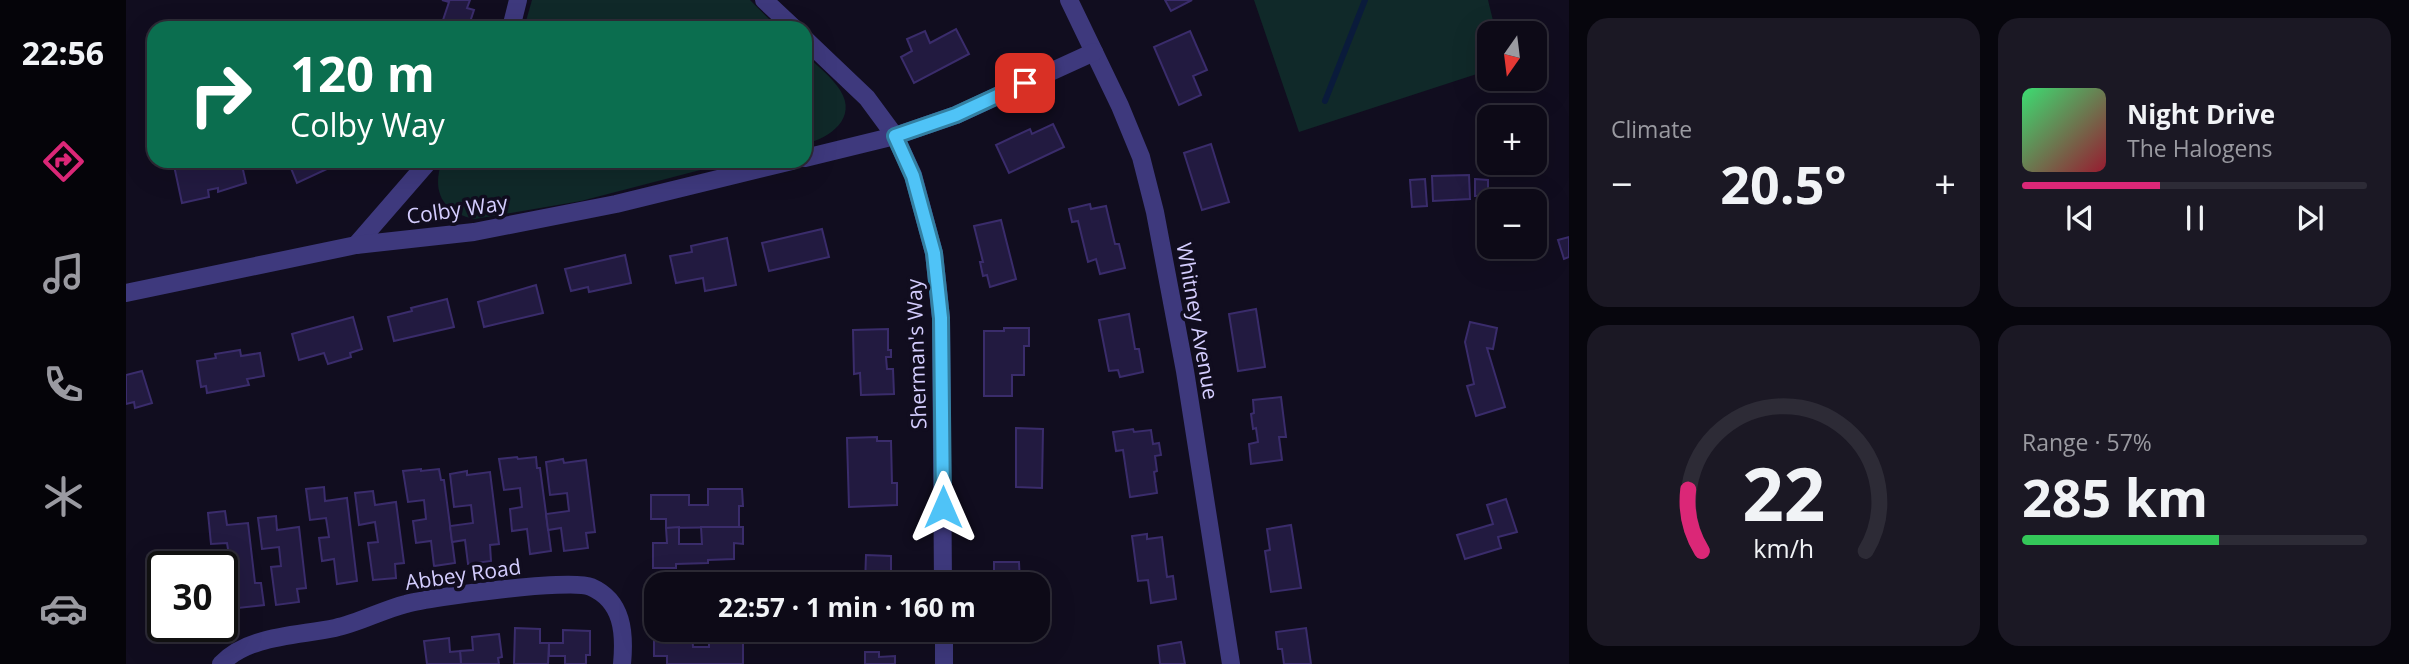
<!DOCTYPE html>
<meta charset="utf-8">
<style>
:root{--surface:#0d0a17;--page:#1b1824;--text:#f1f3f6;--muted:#9a9aa1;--line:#2d2b36;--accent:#db2777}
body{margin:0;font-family:"Open Sans",sans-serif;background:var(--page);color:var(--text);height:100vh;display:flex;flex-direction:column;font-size:26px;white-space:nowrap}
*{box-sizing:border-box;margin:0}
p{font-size:23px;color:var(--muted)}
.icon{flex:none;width:38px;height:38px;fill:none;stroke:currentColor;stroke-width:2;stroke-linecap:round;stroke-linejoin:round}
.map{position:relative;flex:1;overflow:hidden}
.sheet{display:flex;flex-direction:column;gap:18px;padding:18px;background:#07060d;width:840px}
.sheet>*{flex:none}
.hud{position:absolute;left:21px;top:21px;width:665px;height:147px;border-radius:21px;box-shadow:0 7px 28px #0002,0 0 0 2px var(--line);background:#0b6e4f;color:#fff;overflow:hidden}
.needle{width:46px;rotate:194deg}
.buttons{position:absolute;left:1351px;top:21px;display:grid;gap:14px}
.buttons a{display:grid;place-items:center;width:70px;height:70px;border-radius:14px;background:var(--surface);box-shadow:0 7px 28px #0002,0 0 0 2px var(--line);font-size:35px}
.speed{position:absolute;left:21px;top:551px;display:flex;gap:14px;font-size:35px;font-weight:700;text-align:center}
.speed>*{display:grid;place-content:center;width:91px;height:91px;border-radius:50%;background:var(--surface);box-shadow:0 7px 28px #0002,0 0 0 2px var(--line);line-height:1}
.speed .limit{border:4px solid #111;border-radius:10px;background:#fff;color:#111}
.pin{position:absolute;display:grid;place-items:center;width:60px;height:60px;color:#fff;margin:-30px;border-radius:14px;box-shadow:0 4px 10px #0006}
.me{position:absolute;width:77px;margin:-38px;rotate:0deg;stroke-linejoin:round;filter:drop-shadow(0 0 5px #0008)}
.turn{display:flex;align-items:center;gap:24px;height:147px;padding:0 28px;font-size:32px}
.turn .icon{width:91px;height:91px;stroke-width:2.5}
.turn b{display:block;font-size:49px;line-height:60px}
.big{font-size:52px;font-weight:700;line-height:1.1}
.sheet .widget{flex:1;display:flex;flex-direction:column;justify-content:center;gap:10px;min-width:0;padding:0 24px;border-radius:21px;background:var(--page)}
.sheet .dial{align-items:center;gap:0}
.dial svg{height:182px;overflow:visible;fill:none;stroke:var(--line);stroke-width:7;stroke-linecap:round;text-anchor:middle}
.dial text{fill:var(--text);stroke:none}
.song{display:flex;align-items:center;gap:21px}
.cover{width:84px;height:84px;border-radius:10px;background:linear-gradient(135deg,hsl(140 70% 55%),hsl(350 70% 35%))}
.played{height:7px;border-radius:4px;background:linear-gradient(90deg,var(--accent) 40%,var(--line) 40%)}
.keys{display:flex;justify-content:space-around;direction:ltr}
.heat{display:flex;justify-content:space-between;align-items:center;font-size:38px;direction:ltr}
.charge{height:10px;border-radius:5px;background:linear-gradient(90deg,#34c759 57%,var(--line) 0)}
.sheet .tiles{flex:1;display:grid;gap:18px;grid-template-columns:repeat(2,1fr)}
.trip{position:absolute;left:518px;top:572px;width:406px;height:70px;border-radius:21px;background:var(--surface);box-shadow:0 7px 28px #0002,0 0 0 2px var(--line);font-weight:700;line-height:70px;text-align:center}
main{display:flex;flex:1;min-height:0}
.dock{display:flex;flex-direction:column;width:126px;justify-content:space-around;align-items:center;background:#050409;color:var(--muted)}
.dock .icon{width:49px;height:49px}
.dock .selected{color:var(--accent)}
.dock b{font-size:32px;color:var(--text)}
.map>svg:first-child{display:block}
</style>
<main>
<nav class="dock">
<b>22:56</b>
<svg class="icon selected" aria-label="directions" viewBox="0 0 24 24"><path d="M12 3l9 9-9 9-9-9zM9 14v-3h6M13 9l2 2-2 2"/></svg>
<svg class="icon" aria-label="music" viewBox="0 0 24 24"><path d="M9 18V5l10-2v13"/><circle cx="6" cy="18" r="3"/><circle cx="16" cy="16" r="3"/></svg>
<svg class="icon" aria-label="phone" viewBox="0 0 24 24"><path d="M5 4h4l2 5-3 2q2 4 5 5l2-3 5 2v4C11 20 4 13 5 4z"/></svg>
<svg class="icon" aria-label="climate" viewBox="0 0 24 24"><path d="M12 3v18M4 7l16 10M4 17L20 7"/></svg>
<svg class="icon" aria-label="car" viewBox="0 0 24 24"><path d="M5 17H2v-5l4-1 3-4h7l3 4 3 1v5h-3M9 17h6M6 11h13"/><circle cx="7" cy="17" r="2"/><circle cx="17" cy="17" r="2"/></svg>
</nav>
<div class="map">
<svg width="1443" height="664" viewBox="0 0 1443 664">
<rect width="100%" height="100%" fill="#110d1f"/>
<g fill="#102929">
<polygon points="406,0 624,0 652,28 398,28"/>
<polygon points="1128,0 1362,0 1370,33 1363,33 1363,70 1173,132"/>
<path d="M679 54C690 65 706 77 714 90 732 118 704 138 679 144Z"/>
<path d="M316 161H609L455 201 349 219C317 213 305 192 316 161Z"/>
</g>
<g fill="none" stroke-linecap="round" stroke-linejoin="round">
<polyline stroke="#0a1b3b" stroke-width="6" points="1199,101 1239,0"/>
</g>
<g fill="#221a40" stroke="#3a2c6b" stroke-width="2">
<polygon points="316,0 344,0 341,8 348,10 342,28 315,26 323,2"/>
<polygon points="1039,0 1066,0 1045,11"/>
<polygon points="830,29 843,54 788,83 775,57 786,51 781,39 799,31 804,43"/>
<polygon points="1064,31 1081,70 1067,76 1075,95 1053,105 1028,47"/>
<polygon points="927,124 938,147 883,173 870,145 904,129 906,134"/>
<polygon points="1085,144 1103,202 1076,210 1058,153"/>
<polygon points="47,161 115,161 120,183 92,192 92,188 82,190 83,197 56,203"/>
<polygon points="162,161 218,161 171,183"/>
<polygon points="1343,175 1344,199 1307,201 1306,176"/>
<polygon points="1299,179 1301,206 1286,207 1284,180"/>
<polygon points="1349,179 1362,180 1362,196 1349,196"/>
<polygon points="964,204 965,209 980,206 989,244 993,244 999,268 974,274 970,259 962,262 952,221 946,222 943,209"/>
<polygon points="875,220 890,279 864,287 861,275 857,276 854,262 857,262 848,226"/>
<polygon points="696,229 703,257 643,271 636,243"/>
<polygon points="1443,237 1443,257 1438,259 1432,240"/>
<polygon points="601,238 610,285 579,291 577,278 550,283 544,256 566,252 565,246"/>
<polygon points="499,255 505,283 463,292 462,287 445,291 439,269"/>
<polygon points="410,285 417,313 358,327 352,302"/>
<polygon points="321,299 328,327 268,341 262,317 286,311 285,308"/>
<polygon points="1130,309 1139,367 1112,371 1103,314"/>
<polygon points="1003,314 1009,349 1013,349 1017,372 994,377 992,370 983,371 973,320"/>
<polygon points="227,317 236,349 224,353 225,357 202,364 198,353 173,360 166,334"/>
<polygon points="1344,322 1371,328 1367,349 1361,348 1379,407 1350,416 1341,386 1348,384 1339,342"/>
<polygon points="878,328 903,328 903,346 898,346 898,375 886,375 886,396 858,396 858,331 878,331"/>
<polygon points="762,329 762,350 765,350 765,357 760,357 761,369 767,369 768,394 735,395 734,373 728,374 727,330"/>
<polygon points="114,350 115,356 134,353 138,376 121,379 123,385 81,393 80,386 75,387 71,361 90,358 89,354"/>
<polygon points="16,371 26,403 9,408 8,402 0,404 0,375"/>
<polygon points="1155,397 1160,437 1153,437 1156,460 1125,464 1123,444 1132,442 1130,428 1127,429 1125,414 1128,413 1127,400"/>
<polygon points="890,428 917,429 916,488 890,487"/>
<polygon points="1007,429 1008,432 1025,430 1027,444 1033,443 1035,455 1029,456 1031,471 1028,472 1031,493 1004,497 997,450 990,451 987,432"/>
<polygon points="751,437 751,441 765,441 766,483 771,483 771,505 723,507 721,438"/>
<polygon points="391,457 392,459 410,457 411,468 414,468 425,551 404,554 401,529 386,531 384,509 396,507 394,488 378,490 373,459"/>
<polygon points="437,459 438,463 460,460 469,532 460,533 462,548 438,551 435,528 422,530 420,514 443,511 441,493 424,495 420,462"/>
<polygon points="295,469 295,471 313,469 315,480 318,480 329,563 308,566 305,541 290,543 287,521 300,519 298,500 282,502 277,471"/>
<polygon points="341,471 341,475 364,472 373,544 364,545 365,561 342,564 339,540 326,542 324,526 347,523 345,505 328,507 324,474"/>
<polygon points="198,487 199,501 221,498 231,581 211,584 208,559 196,561 193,538 203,537 200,518 184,520 180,489"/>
<polygon points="582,489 616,489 617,506 613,506 613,527 540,528 540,519 525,519 525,495 563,495 563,505 582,505"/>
<polygon points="247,491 249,505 270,502 278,563 269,564 270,578 247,580 242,543 252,542 249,522 233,525 229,493"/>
<polygon points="1380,499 1391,532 1372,537 1375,548 1339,559 1331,535 1367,524 1361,505"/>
<polygon points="99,511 101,525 122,523 129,583 135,583 138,605 112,608 109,584 97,585 94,563 104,561 101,543 85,544 82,513"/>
<polygon points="150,516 151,530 173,527 180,588 171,589 173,602 150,605 145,567 155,566 153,547 136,549 132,518"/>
<polygon points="1165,525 1175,588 1145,592 1139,551 1144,550 1141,529"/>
<polygon points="553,527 553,544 576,544 575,527 617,527 617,544 608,543 608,559 582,560 582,563 550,564 550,568 527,568 527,543 541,543 540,528"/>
<polygon points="1021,534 1021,539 1036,537 1041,577 1047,576 1050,599 1025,603 1022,580 1012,581 1006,536"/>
<polygon points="740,555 765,556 765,579 770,579 769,584 739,584"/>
<polygon points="868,562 893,562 894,584 868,584"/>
<polygon points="389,628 414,629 414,643 423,643 422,664 388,664"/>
<polygon points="1180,628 1185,664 1158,664 1156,649 1152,649 1150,632"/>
<polygon points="437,630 464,631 464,655 460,655 460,664 439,664 439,656 423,656 423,643 437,643"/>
<polygon points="551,630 566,630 567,647 583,647 583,630 617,630 617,664 541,664 541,656 528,656 528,632"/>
<polygon points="373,634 376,657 372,658 373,664 335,664 334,651 347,650 346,637"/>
<polygon points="323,638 324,652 334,651 335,664 301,664 298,641"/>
<polygon points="1055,642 1059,664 1034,664 1032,646"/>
<polygon points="739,652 753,652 753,657 769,656 769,664 739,664"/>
</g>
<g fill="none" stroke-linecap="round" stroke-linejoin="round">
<g stroke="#3e397d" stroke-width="18">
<polyline points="638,0 668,28"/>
<polyline points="943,0 994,106 1015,157 1029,212 1059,371 1105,664"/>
<polyline points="385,28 392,0"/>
<polyline points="679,39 741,98 769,136 787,175 808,253 815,318 817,584"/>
<polyline points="679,158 769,136 830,115 968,52"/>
<polyline points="230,245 303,161"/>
<polyline points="0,293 230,245 348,232 490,204 666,161"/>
<polyline points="818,630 818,664"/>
<path d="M95 664C123 635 171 636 209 628 233 623 256 610 280 604 305 597 445 578 465 587 497 601 499 633 496 664"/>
</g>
</g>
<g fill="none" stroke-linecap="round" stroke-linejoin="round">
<g stroke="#337fa1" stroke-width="18">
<polyline id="route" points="817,507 815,318 808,253 787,176 769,136 830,115 899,83"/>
</g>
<use href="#route" stroke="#4fc3f7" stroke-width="12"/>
</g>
<g text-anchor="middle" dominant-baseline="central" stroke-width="7" stroke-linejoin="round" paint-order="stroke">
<g font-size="21" fill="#d4cdfe" stroke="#110d1f">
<text transform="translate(331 209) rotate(-8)">Colby Way</text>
<text transform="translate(1072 321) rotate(80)">Whitney Avenue</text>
<text transform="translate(790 354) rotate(-92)">Sherman's Way</text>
<text transform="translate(337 574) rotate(-8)">Abbey Road</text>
</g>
</g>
</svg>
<div class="buttons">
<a><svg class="needle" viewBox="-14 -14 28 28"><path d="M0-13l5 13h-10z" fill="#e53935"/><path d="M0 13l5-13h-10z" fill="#9a9aa1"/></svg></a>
<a>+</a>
<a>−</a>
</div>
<div class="speed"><div class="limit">30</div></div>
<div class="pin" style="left:899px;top:83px;background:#d93025"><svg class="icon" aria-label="arrive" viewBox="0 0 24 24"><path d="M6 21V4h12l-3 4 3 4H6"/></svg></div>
<svg class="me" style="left:817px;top:507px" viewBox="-20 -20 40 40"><path d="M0-17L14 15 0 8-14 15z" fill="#4fc3f7" stroke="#fff" stroke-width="4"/></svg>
<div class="trip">22:57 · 1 min · 160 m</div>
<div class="hud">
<div class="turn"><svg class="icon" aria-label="right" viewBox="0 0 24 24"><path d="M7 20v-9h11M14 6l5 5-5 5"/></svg><div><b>120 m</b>Colby Way</div></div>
</div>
</div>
<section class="sheet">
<div class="tiles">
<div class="widget"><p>Climate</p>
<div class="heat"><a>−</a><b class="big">20.5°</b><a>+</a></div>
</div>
<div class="widget">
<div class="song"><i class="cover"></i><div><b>Night Drive</b><p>The Halogens</p></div></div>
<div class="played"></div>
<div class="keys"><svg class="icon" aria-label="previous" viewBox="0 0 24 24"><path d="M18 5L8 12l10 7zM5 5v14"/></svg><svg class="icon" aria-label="pause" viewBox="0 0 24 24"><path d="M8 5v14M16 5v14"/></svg><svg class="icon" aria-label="next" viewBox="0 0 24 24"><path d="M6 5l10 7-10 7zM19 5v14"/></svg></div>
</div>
<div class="widget dial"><svg viewBox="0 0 100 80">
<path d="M14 69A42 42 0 1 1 86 69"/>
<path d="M14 69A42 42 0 0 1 8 42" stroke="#db2777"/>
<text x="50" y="56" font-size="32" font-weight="700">22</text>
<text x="50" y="72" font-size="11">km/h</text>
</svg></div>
<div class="widget"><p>Range · 57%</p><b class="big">285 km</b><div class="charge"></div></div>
</div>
</section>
</main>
